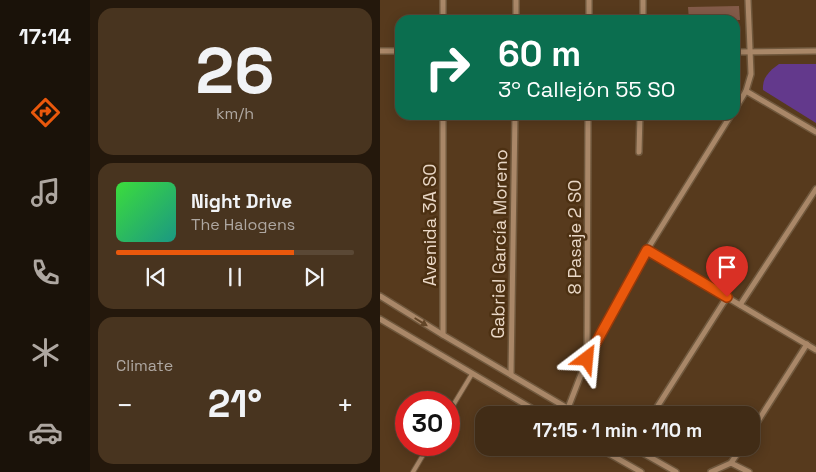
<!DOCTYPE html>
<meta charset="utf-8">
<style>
:root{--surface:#412c16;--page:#48341f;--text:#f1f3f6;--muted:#aea7a1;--line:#5a4835;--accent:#ea580c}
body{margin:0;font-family:"Space Grotesk",sans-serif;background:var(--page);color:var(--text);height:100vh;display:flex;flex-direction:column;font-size:19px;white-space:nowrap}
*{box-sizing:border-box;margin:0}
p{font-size:16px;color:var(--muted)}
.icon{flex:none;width:28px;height:28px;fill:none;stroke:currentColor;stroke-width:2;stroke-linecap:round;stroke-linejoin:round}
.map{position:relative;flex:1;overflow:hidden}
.panel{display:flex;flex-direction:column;gap:8px;padding:8px;background:#24180c;width:290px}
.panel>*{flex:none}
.top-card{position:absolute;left:15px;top:15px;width:345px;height:105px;border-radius:15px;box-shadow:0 2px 12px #0003,0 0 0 1px var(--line);background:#0b6e4f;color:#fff;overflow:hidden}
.speed{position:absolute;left:15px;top:391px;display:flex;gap:10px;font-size:25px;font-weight:700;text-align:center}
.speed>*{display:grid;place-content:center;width:65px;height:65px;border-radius:50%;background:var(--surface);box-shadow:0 2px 12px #0003,0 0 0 1px var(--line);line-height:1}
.speed .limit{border:8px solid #d22;background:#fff;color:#111}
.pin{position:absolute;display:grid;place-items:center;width:42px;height:42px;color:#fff;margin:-51px -21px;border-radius:50% 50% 50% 0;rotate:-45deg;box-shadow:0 0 5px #0007}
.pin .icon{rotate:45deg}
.me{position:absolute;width:55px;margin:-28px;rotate:29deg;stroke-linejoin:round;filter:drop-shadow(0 0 4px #0008)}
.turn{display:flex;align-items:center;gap:18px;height:105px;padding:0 20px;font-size:22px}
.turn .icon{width:65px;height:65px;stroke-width:2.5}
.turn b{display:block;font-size:35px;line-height:42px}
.big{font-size:38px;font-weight:800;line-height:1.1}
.panel .tile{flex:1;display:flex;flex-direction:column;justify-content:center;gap:8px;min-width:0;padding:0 18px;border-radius:15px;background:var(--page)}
.panel .dial{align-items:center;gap:0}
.dial b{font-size:65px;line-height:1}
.song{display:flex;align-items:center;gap:15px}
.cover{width:60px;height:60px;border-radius:8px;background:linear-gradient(135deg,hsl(120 70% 55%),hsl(170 70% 35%))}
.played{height:5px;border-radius:2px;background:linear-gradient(90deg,var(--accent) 75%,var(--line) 75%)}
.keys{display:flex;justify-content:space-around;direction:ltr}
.heat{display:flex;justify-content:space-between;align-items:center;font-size:28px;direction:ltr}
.trip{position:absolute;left:95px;top:406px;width:285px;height:50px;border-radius:15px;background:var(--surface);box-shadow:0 2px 12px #0003,0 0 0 1px var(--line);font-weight:800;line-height:50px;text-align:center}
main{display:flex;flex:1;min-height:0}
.menu{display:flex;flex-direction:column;width:90px;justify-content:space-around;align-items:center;background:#1a1209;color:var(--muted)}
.menu .icon{width:35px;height:35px}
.menu .current{color:var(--accent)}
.menu b{font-size:22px;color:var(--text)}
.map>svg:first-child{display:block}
</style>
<main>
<nav class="menu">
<b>17:14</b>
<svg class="icon current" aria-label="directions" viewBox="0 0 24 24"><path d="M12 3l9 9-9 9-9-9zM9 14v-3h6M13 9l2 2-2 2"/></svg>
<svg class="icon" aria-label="music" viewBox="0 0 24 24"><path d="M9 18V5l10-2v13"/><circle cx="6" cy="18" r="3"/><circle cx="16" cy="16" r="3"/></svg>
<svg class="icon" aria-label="phone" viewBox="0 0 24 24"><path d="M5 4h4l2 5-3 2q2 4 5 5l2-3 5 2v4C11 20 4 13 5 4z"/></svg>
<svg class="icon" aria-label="climate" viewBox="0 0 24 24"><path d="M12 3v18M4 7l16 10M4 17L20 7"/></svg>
<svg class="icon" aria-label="car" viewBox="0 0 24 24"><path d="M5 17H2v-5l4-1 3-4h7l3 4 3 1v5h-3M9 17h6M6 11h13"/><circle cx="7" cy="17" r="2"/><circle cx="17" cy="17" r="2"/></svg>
</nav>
<section class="panel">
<div class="tile dial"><b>26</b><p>km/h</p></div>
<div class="tile">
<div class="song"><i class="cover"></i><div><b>Night Drive</b><p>The Halogens</p></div></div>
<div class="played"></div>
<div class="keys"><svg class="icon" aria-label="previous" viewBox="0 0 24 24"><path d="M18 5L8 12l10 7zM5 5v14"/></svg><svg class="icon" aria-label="pause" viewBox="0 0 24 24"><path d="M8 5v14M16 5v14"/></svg><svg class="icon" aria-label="next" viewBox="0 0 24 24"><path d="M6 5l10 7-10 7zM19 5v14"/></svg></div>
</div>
<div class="tile"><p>Climate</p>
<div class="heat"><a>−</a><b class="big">21°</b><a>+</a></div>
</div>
</section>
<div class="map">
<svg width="436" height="472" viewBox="0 0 436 472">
<rect width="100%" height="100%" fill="#573a1d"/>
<path fill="#63398c" d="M399 64H436V123L383 90C382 78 389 71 399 64Z"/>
<polygon fill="#835b49" points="359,6 360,20 309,20 308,7"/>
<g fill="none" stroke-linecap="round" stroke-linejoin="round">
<g stroke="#70583d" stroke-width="6">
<g id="service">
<polyline points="69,412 92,374"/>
<polyline points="33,472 49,445"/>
</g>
</g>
<g stroke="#70583d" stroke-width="8">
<g id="minor">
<polyline points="63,0 63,20"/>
<polyline points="136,0 136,20"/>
<polyline points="209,20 209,0"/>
<polyline points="263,20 263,0"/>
<polyline points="0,51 20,51"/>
<polyline points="355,52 436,51"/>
<polyline points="366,91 436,132"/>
<polyline points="355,109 366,91 371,74 368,0"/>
<polyline points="259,152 260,115"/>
<polyline points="267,250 436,350"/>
<polyline points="0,296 63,335 199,415"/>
<polyline points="360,305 436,189"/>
<polyline points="0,319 163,415"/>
<polyline points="63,335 63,115"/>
<polyline points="207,359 208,115"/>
<polyline points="131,374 135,115"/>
<polyline points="188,408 207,359 267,250 351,115"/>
<polyline points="272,415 347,297"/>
<polyline points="371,432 427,344"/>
<polyline points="219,448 261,472"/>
<polyline points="254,448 296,472"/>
<polyline points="351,463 361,448"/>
<polyline points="331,472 351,463 369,472"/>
</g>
</g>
<use href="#service" stroke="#a98768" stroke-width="4"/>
<use href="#minor" stroke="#a98768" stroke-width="5"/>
</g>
<defs><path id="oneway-solid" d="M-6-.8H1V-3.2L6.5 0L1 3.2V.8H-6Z" transform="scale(1.25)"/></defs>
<use fill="#634628" href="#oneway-solid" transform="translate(41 322) rotate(32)"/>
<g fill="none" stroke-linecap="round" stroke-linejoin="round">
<g stroke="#983908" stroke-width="12">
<polyline id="route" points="207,359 267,250 347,297"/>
</g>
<use href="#route" stroke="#ea580c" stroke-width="9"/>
</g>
<g text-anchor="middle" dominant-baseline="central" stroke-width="5" stroke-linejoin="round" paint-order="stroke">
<g font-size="18" fill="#e9d7c6" stroke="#4c3012">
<text transform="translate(49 225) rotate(-90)">Avenida 3A SO</text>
<text transform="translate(194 237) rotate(-90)">8 Pasaje 2 SO</text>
<text transform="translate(119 244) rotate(-89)">Gabriel García Moreno</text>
</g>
</g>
</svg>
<div class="speed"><div class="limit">30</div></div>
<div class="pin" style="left:347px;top:297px;background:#d93025"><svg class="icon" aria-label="arrive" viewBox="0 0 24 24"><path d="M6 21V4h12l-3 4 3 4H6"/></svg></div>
<svg class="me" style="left:207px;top:359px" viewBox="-20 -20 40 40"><path d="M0-17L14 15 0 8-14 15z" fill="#ea580c" stroke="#fff" stroke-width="4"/></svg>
<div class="trip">17:15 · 1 min · 110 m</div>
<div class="top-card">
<div class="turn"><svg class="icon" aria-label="right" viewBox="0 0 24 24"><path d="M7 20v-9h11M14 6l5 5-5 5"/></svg><div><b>60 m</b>3º Callejón 55 SO</div></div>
</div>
</div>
</main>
